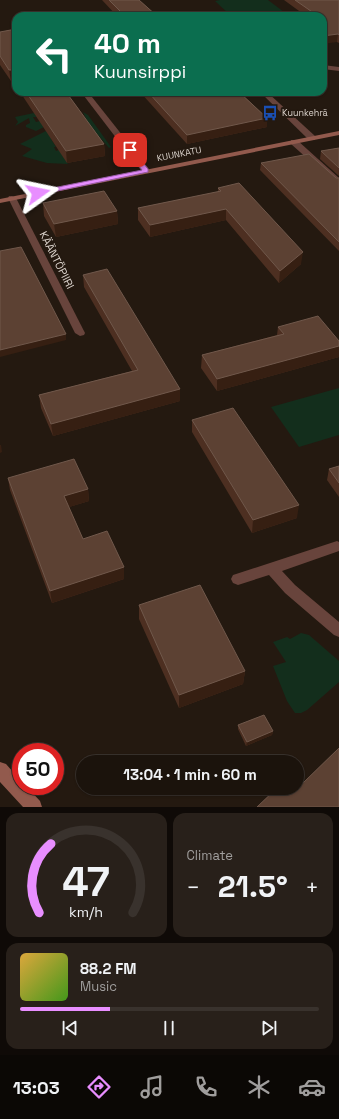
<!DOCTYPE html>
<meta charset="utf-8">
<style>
:root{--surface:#1b130c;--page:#28201a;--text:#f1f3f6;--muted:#a09e9d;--line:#39322d;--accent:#e88eff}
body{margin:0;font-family:"Space Grotesk",sans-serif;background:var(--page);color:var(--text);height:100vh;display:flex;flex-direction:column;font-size:15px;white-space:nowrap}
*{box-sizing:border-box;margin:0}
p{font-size:13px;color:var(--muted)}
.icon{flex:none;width:22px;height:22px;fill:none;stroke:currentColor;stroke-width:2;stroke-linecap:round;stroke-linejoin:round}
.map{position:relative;height:807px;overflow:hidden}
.drawer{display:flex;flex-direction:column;gap:6px;padding:6px;background:#0f0a07;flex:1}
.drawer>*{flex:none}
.guide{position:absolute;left:12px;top:12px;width:315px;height:84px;border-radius:12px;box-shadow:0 1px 3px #0004,0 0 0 1px var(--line);background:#0b6e4f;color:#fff;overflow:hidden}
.speed{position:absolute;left:12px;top:743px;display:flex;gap:8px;font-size:20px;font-weight:700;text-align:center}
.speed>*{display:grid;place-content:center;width:52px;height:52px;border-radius:50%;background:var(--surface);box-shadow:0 1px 3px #0004,0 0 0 1px var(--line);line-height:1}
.speed .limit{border:6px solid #d22;background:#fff;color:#111}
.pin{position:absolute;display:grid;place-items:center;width:34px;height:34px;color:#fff;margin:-17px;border-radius:8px;box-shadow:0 2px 6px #0006}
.me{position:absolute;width:44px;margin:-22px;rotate:78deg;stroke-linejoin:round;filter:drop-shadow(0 0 3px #0008)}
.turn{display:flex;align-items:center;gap:14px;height:84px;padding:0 16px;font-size:18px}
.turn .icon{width:52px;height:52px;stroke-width:2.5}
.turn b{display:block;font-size:28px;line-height:34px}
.big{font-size:30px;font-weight:700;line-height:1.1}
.drawer .tile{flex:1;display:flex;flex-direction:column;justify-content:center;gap:6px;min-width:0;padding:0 14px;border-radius:12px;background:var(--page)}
.drawer .dial{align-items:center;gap:0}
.dial svg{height:104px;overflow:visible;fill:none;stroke:var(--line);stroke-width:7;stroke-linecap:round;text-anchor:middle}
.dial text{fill:var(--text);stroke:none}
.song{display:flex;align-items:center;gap:12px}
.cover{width:48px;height:48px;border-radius:6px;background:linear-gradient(135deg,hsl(40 70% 55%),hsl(100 70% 35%))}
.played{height:4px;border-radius:2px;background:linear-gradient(90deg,var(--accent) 30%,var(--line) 30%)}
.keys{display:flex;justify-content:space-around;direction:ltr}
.heat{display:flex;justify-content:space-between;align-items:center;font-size:22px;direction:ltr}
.drawer .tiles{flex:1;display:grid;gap:6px;grid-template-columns:1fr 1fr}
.tile:last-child{grid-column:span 2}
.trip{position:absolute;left:76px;top:755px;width:228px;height:40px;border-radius:20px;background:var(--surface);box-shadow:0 1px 3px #0004,0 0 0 1px var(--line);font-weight:700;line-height:40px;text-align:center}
.menu{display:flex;height:64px;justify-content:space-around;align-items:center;background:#0b0805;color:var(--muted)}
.menu .icon{width:28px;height:28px}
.menu .current{color:var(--accent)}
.menu b{font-size:18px;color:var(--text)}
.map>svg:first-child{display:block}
</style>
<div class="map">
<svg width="339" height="807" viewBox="0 0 339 807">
<rect width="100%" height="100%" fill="#241910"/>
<g fill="#132e1c">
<polygon points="220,0 268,0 288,15 231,16 215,1"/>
<polygon points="83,112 88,115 111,147 109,148 88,123"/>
<polygon points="34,113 37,117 33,117 36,122 40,121 42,124 70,119 77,128 73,129 75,133 51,139 56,147 54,147 56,151 59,150 68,164 47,163 22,156 32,149 20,144 56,126 50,124 36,131 26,127 26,125 30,123 29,118 15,126 18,122 15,117"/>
<polygon points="339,388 339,435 299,447 271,407"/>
<polygon points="301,633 309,635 339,661 339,682 307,710 301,713 295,713 287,701 273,666 286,662 273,642 287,637 290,639"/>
</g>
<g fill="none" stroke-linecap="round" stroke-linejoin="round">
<g fill="#68443c" fill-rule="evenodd">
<polygon points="323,65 339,67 339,71 323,69"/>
<polygon points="81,92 88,92 149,169 149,173 143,173"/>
<polygon points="260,92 267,92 315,136 315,140 309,140"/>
<polygon points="291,140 297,140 339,178 339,184 336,184 291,144"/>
<polygon points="9,196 12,196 16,198 85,333 84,335 80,336 75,333 8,198"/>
<polygon points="337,541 339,542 339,551 282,571 295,585 339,622 339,637 334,635 285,593 269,575 238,585 233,583 231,579 233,575"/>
</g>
<g fill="#925a4d" fill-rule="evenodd">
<polygon points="339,131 339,135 0,203 0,199"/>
<polygon points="0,762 6,764 21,781 21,786 26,786 40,801 42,807 23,807 0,782"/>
</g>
</g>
<g fill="#4d2f21">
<polygon points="102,0 139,0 157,16 117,16"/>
<polygon points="284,0 339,0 339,43 337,42 323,16 306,16"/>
<polygon points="16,29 16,86 13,81 11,81 0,65 0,32"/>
<polygon points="20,92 66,92 104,144 105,156 67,163"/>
<polygon points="140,92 239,92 267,118 267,127 187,144"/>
<polygon points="339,148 339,176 320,159 321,151"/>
<polygon points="261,163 339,178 339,251 260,170"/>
<polygon points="218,188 301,264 279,283 226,220 150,237 138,220 138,208 218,192"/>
<polygon points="43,203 117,211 118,224 56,237 44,216"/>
<polygon points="83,275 180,389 180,401 53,436 41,408 39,395 132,371 84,287"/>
<polygon points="278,327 339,341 339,357 217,391 201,368 202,355 277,335"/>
<polygon points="192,420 297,518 252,533 192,432"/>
<polygon points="339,466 339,497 327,480 329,469"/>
<polygon points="8,478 88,489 89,501 69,507 83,539 124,567 124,579 52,603 10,490"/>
<polygon points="139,605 245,671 243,684 179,708 139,619"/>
<polygon points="238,725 273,731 272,735 246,746 238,729"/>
</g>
<g fill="#361f12">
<polygon points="338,34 337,42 323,44 323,36"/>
<polygon points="9,70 11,70 13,81 11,81"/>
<polygon points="267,118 267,127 187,144 187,135"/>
<polygon points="104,144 105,156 67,163 66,151"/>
<polygon points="226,209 226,220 150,237 150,225"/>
<polygon points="117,211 118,224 56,237 54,224"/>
<polygon points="303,252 301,264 279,283 280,271"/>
<polygon points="66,334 66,340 0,357 0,350"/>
<polygon points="339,346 339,357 217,391 217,379"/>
<polygon points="180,389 180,401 53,436 51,424"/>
<polygon points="0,445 1,445 2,452 0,453"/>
<polygon points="88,489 89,501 66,508 64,496"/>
<polygon points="299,505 297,518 252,533 253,520"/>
<polygon points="124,567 124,579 52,603 50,591"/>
<polygon points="245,671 243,684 179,708 179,695"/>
<polygon points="273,731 272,735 246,746 247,742"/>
</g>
<g fill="#5c4133" stroke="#70584b">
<polygon points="109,0 139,0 157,16 122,16 125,16"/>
<polygon points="295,0 339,0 339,35 338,34 323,36 323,16 318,16"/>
<polygon points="16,29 16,76 11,70 9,70 0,56 0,32"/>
<polygon points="26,92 66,92 104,144 66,151"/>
<polygon points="148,92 239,92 267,118 187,135"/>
<polygon points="339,148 339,168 321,151"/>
<polygon points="309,154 336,178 339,178 339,242 261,163"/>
<polygon points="239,183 303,252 280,271 226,209 150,225 138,208 221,191 218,188"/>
<polygon points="104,191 117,211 54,224 43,203"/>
<polygon points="21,247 66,334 0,350 0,251"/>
<polygon points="107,269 180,389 51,424 39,395 138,370 83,275"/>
<polygon points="318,316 339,341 339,346 217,379 202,355 284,334 278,327"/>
<polygon points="233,408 299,505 253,520 192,420"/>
<polygon points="74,459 88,489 64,496 83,539 107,531 124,567 50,591 8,478"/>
<polygon points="339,466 339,483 329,469"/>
<polygon points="200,585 245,671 179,695 139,605"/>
<polygon points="264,715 273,731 247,742 238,725"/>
<polygon points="339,748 339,807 257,807 277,788 297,788 297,777 303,783"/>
</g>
<polygon fill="#e88eff" stroke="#975ca6" points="127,149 132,149 148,169 148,172 38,195 35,193 38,191 142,170 126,150"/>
<defs>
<g id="bus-bare" transform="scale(1.2)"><path d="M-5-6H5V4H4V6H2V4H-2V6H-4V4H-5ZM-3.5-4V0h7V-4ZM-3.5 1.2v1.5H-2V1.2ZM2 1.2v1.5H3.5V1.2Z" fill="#1a4fb4" stroke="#241910" stroke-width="2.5" paint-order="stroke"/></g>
</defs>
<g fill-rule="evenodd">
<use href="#bus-bare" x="270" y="113"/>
</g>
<g text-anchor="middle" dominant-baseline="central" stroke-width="4" stroke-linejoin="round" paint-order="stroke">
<g font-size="9" fill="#dbd3cc" stroke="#241910" text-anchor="start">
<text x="282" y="113">Kuunkehrä</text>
</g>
<g font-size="9" fill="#dbd3cc" stroke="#241910">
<text transform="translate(179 154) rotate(-11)">KUUNKATU</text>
</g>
<g font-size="11" fill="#dbd3cc" stroke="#241910">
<text transform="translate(57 260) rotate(63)">KÄÄNTÖPIIRI</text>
</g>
</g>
</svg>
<div class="speed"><div class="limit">50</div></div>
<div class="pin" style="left:130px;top:150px;background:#d93025"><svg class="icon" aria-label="arrive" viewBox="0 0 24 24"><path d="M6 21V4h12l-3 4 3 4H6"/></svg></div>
<svg class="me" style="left:38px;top:193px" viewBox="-20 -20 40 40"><path d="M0-17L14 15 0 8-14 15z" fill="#e88eff" stroke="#fff" stroke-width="4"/></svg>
<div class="trip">13:04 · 1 min · 60 m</div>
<div class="guide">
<div class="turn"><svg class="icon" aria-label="left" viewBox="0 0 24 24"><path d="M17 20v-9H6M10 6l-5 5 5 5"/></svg><div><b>40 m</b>Kuunsirppi</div></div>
</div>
</div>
<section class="drawer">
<div class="tiles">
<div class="tile dial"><svg viewBox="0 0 100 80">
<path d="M14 69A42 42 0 1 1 86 69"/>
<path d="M14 69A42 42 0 0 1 23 16" stroke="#e88eff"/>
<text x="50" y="56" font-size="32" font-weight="700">47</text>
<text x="50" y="72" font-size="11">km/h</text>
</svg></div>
<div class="tile"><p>Climate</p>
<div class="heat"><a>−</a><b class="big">21.5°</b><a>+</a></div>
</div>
<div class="tile">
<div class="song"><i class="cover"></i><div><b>88.2 FM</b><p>Music</p></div></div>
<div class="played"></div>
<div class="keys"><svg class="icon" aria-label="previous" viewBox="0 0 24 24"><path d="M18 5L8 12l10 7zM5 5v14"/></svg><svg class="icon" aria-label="pause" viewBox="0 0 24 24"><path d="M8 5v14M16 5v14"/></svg><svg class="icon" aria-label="next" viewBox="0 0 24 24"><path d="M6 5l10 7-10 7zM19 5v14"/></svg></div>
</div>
</div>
</section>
<nav class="menu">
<b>13:03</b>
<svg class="icon current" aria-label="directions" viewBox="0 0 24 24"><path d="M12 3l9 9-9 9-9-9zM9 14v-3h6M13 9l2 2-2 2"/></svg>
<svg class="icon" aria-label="music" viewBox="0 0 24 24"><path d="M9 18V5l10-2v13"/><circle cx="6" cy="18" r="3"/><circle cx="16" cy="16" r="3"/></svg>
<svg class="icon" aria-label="phone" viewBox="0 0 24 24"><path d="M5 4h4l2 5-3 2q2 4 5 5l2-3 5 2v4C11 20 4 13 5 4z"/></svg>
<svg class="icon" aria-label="climate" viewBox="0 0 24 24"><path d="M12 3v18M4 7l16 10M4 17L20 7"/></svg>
<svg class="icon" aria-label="car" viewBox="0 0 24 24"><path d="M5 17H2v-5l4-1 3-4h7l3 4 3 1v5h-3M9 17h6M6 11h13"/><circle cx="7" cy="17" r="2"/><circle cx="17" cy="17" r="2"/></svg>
</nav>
